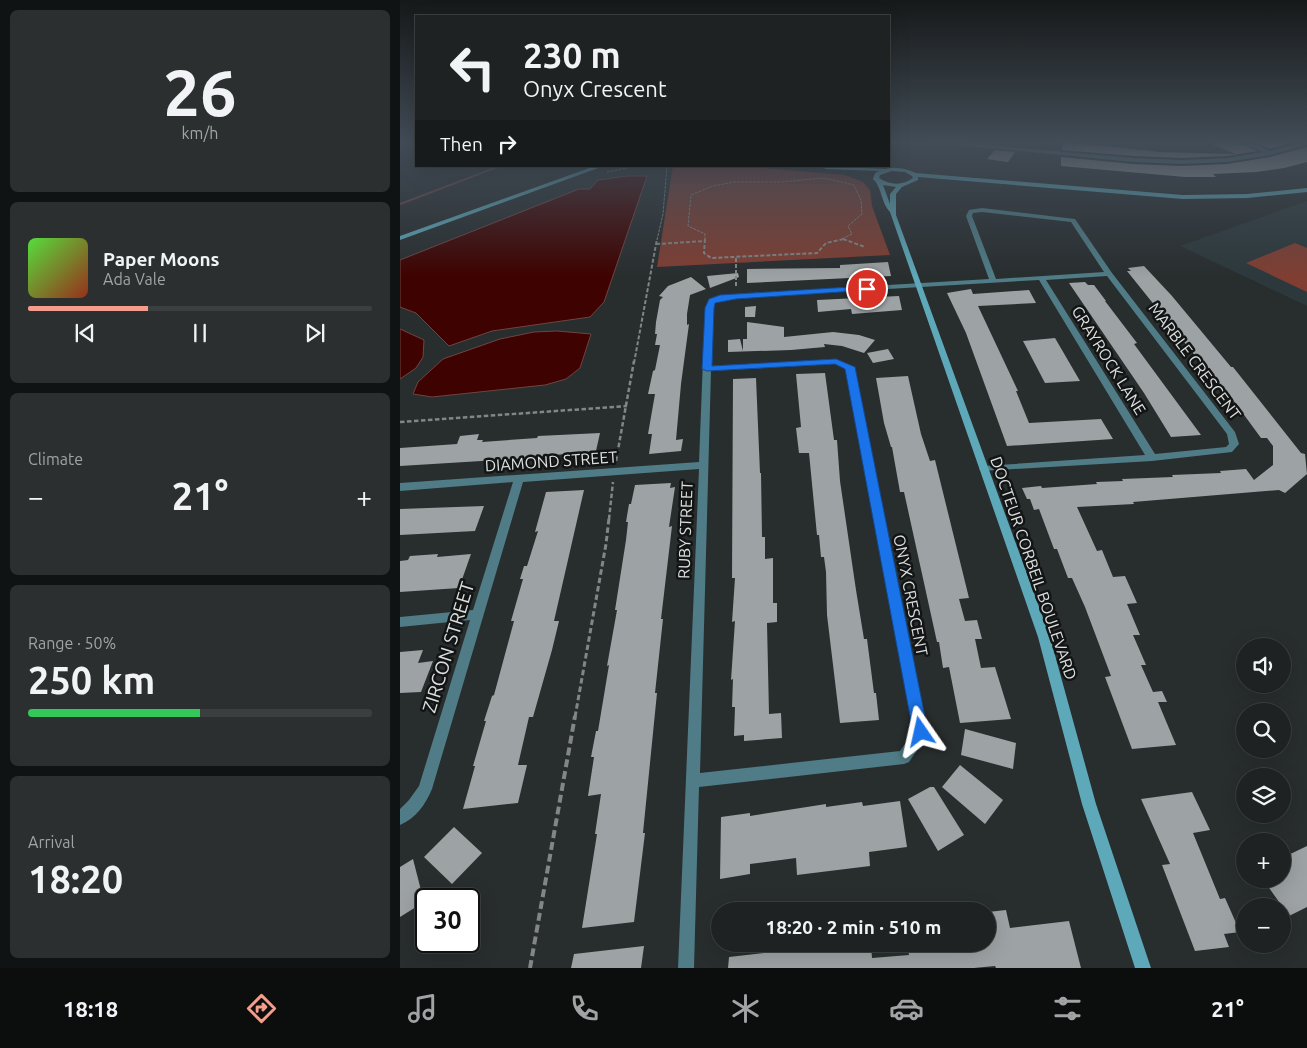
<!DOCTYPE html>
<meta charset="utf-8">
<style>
:root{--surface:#1e2222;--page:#2b2f2f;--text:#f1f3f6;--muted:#a1a4a5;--line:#3c3f40;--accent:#f49d8c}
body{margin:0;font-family:Ubuntu,sans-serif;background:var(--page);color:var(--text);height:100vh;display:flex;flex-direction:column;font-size:19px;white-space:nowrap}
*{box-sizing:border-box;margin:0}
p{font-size:16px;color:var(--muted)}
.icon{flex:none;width:28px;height:28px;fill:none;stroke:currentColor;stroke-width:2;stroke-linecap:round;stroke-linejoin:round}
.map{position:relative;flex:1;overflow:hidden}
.side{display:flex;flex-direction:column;gap:10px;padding:10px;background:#101313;width:400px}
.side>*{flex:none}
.banner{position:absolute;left:15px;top:15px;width:475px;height:152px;border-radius:0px;box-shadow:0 5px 20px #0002,0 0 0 1px var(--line);background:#1e2222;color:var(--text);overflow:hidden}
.buttons{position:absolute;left:836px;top:638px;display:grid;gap:10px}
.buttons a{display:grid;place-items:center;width:55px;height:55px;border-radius:50%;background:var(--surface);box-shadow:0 5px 20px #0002,0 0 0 1px var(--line);font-size:25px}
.speed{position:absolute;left:15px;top:888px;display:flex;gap:10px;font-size:25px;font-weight:700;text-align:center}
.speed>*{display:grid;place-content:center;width:65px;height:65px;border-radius:50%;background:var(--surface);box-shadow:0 5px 20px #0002,0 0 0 1px var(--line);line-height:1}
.speed .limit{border:2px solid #111;border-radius:8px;background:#fff;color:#111}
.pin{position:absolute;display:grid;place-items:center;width:42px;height:42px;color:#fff;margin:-21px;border:2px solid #fff;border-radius:50%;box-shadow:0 1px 5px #0007}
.me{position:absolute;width:55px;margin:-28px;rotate:349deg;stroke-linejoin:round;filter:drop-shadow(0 0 4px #0008)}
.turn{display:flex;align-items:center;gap:18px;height:105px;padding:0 25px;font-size:22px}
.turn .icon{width:65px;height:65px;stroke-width:2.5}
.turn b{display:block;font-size:35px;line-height:42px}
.then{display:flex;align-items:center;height:48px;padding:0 25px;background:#0003;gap:10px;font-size:19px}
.big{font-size:38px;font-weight:700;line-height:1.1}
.side .tile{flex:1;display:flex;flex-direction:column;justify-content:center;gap:8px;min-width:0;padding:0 18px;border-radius:8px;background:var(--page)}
.side .dial{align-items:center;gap:0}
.dial b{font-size:65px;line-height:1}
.song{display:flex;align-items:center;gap:15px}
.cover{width:60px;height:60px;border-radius:8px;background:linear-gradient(135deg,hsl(110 70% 55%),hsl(10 70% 35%))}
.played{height:5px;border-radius:2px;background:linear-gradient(90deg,var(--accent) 35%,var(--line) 35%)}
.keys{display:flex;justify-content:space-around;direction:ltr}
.heat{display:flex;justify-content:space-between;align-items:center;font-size:28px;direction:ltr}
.charge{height:8px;border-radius:4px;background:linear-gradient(90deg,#34c759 50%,var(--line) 0)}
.trip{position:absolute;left:311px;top:902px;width:285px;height:50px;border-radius:25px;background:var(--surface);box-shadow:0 5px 20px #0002,0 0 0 1px var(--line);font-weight:700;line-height:50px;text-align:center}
.menu{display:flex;height:80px;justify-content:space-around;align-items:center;background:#0c0e0e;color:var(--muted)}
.menu .icon{width:35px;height:35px}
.menu .selected{color:var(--accent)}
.menu b{font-size:22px;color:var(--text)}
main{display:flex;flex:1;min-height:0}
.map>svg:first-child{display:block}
</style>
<main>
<section class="side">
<div class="tile dial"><b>26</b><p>km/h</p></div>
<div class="tile">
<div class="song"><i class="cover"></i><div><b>Paper Moons</b><p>Ada Vale</p></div></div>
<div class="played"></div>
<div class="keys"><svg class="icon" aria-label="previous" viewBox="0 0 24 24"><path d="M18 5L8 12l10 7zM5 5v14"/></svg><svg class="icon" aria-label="pause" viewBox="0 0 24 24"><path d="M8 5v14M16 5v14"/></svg><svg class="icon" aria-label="next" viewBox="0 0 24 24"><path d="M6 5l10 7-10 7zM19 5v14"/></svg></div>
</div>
<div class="tile"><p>Climate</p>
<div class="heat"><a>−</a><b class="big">21°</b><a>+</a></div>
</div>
<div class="tile"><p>Range · 50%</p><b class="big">250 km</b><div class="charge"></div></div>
<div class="tile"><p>Arrival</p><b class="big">18:20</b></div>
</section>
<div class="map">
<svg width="907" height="968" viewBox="0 0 907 968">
<rect width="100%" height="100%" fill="#282d2e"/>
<polygon fill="#2c383b" points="907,201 907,306 780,246"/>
<g fill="#803e32">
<polygon points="273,166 337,166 445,175 463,182 470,190 472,206 490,255 257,267"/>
<polygon points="895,243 907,248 907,292 846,263"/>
</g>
<g fill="#3e0200" stroke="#6e4543">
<polygon points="227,176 247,176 204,302 190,317 92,331 49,346 16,313 0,307 0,260 179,189 190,189 198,180"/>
<polygon points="0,329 24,340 23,357 16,368 0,379"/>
<polygon points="157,331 191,334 180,368 166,379 145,385 32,397 13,394 18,382 43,359 100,339 134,332"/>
</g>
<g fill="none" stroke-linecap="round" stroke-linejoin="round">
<polyline stroke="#6e4543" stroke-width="2" points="0,204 100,166"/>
</g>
<g fill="#9da2a4">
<polygon points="663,142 760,152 836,154 809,143 837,142 857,151 827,156 782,158 733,156 662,150"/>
<polygon points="853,142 896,142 870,149"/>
<polygon points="907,147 907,162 884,168 856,172 813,174 816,177 785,177 661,166 661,157 733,164 782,166 827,164 870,157"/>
<polygon points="595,150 615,152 608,162 587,159"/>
<polygon points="488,262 491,276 347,283 347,269 440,268 440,265"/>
<polygon points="744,266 772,296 831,367 833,367 901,453 905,454 907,474 885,493 879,490 733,502 734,504 677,507 697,551 702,550 713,577 725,576 737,603 727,604 740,635 733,635 746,665 741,665 753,692 762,691 767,702 758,702 776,745 732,749 705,677 711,676 685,607 672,578 668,578 657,549 654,549 639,509 634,510 630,499 627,499 622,488 641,486 642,488 697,484 696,482 723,481 722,479 773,477 772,475 821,473 820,471 846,469 854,480 873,465 873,446 867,438 861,438 828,393 825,393 727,271 731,271 728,268"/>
<polygon points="338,273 339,277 310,288 307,276"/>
<polygon points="291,277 306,289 290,295 287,314 287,325 289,324 281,384 276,440 283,439 281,451 249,454 252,434 248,434 255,394 248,394 253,371 255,370 260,345 255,345 257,334 255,334 256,322 260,300 263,297 259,296 268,286"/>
<polygon points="685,282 688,285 694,285 706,301 705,301 737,343 734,344 801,435 771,437 744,393 669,283"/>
<polygon points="571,289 573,294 629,290 636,303 578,306 618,391 616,391 629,423 701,419 713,439 607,446 566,333 547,293"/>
<polygon points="499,296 502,310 452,314 451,309 418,312 417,300"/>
<polygon points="356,306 355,317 345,317 345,307"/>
<polygon points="347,322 384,327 384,337 433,332 459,335 475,340 464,353 442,346 424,344 425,347 391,350 328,352 328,340 340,339 343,351 343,339 347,339"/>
<polygon points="655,338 680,381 645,383 623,341"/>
<polygon points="488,349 494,359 473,363 467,353"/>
<polygon points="425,373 434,440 437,440 440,481 456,590 464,639 467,639 474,693 476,693 479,720 440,723 427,615 426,572 424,557 421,557 419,535 417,535 409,453 399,453 396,428 401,427 396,374"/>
<polygon points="508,376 521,434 530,461 535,460 569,598 559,599 565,621 577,620 582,639 575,639 581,668 595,667 611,719 560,723 549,667 543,668 539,642 537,642 504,492 500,492 492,447 491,447 484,423 476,378"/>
<polygon points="356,378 360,473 361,473 362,537 365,537 365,559 373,558 373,603 377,603 377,622 367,623 369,714 381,713 382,738 344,741 344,735 334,736 335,707 332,707 333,679 331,680 335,621 332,622 335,578 332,578 333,379"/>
<polygon points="200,433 196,451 114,459 0,466 0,448 57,444 60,436 79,434 77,440 83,440 82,442 137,438 138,436"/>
<polygon points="271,483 270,488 275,487 269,527 272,526 261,619 263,619 255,693 257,693 243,833 245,833 234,922 182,928 197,834 195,834 201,794 188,796 194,757 191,757 196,731 198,731 209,665 207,666 217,610 215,610 226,540 228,522 226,522 229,504 231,504 235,485"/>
<polygon points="184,490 154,621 159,621 152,650 133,717 129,717 118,765 127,765 118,803 63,809 75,766 73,766 86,721 84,721 92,696 94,695 114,621 111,621 123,579 120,579 124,566 127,566 138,531 135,532 146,492"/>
<polygon points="84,506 75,531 0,535 0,509"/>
<polygon points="38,554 37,557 71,554 59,588 0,592 0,561 8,560 10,556"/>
<polygon points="23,650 18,663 33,661 21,692 0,693 0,652"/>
<polygon points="565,729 616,743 613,769 561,755"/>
<polygon points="560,765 603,800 585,824 542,787"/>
<polygon points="530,787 534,787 564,835 538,851 508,799"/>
<polygon points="792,792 810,830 793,833 820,899 825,898 840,932 824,934 829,947 795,951 762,865 770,864 741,799"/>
<polygon points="500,801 507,847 469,852 470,866 397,875 396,858 350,864 350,874 320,879 321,817 350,813 350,816 426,804 426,807 462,802 463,806"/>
<polygon points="54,827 82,853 52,884 24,857"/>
<polygon points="907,846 907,907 889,916 867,885 882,879 882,858"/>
<polygon points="13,859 24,902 0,917 0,867"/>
<polygon points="606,910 610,928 669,921 681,968 596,968 595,966 574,968 328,968 329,957 391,950 391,944 471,944 472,958 509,955 507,944 588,944 588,912"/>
<polygon points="244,946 241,968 171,968 174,954"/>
</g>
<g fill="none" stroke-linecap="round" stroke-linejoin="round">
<g stroke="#828687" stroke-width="1" stroke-dasharray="3 1" stroke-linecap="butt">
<polyline points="207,172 236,166"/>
<polyline points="443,239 445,240"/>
<polyline points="257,240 263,214 267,166"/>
<polyline points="305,240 305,234 288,226 291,195 313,186 335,182 381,182 424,178 454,185 461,200 462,214 448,226 452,234 440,240"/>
</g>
<g stroke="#828687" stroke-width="2" stroke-dasharray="4 2" stroke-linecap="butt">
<polyline points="305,239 304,253 311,258 417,253 426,243 444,239"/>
<polyline points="443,239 465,247"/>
<polyline points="256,244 305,241"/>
<polyline points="336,258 336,287"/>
<polyline points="234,363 257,239"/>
</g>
<g stroke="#828687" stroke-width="2.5" stroke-dasharray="4.5 2.5" stroke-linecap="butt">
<polyline points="0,422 227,406"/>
<polyline points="216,461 234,361"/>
<polyline points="209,519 213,482"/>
</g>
<polyline stroke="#828687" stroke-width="3" stroke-dasharray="5.5 3" stroke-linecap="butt" points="175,717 206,544 209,518"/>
<polyline stroke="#828687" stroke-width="4" stroke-dasharray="8 4" stroke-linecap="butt" points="130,968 175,716"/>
<g fill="#4f7c86" fill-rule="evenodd">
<polygon points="528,142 551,142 733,158 782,160 827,158 864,152 839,142 847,142 870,151 904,142 907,142 907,145 870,155 827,162 782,164 733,162"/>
<path d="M582 208 675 219 712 273 835 432 839 444 832 452 752 461 581 471 579 469 584 466 745 455 639 280 336 298 315 302 313 308 311 366 436 359 454 367 528 732 526 737 509 762 504 764 299 787 294 968H278L299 469 123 482 32 789C26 804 15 819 0 825V809L9 800 19 786 70 620 0 627V617L73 610 113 482 0 491V483L299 462 305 308 309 299 320 296 336 294 589 279 566 216 569 210ZM582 212 671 222 704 272 596 279 572 216 573 213ZM707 276 827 434 829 444 826 447 755 454 646 280ZM435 364 446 368 514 731 500 751 300 773 311 371Z"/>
</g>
<g fill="#5ea9b9" fill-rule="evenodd">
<polygon points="195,166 204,166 0,240 0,236"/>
<path d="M423 166 486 169C496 166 507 169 516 173L783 195 847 194 907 188V192L847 198 783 199 518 177V180L502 187 496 194V215L650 637 696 804 751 968H735L682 804 638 637 490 212C481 203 482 187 473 179L475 173 479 171 425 169ZM492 171 505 172 512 176 513 178C502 186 490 185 479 178L480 175ZM483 185 496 187 490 194V204Z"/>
</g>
</g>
<linearGradient id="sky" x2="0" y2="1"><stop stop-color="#161919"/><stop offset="0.51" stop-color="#424c57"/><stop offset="1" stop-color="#424c57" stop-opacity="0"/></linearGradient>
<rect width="907" height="278" fill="url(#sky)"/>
<polygon fill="#1a73e8" stroke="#114b97" points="467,286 470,287 470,290 336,299 315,303 314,308 312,366 436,359 455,367 528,732 526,737 521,740 515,737 513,732 445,369 435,364 307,371 302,369 305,308 309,299 320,295 336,294"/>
<g text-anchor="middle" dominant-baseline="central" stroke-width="5" stroke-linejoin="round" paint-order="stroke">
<g font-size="16" fill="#dde0e0" stroke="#131515">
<text transform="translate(709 360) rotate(58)">GRAYROCK LANE</text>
<text transform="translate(795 361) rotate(53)">MARBLE CRESCENT</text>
<text transform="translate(151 461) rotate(-4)">DIAMOND STREET</text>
<text transform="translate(285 530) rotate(-88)">RUBY STREET</text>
<text transform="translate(634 568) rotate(71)">DOCTEUR CORBEIL BOULEVARD</text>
<text transform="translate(511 595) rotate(79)">ONYX CRESCENT</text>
</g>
<g font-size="19" fill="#dde0e0" stroke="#131515">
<text transform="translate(48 647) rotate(-73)">ZIRCON STREET</text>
</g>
</g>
</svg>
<div class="buttons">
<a><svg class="icon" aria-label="sound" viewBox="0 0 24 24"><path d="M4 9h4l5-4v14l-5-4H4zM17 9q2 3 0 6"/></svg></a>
<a><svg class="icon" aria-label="search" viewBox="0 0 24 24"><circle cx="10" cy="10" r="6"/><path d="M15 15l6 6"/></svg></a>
<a><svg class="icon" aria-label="layers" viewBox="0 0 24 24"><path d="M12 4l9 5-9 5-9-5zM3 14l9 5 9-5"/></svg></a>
<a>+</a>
<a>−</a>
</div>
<div class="speed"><div class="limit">30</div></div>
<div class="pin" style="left:467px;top:289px;background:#d93025"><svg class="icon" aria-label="arrive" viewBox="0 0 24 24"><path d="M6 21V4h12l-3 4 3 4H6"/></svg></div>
<svg class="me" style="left:521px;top:732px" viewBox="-20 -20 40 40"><path d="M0-17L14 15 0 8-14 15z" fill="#1a73e8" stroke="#fff" stroke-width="4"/></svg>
<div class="trip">18:20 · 2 min · 510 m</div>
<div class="banner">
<div class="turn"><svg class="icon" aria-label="left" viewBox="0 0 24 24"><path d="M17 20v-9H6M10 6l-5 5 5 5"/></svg><div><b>230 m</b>Onyx Crescent</div></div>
<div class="then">Then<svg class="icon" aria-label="right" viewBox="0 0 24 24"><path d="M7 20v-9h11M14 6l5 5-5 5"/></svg></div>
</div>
</div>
</main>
<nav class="menu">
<b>18:18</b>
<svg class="icon selected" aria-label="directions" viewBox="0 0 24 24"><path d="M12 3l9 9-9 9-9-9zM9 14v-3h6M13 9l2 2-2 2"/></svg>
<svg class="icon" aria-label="music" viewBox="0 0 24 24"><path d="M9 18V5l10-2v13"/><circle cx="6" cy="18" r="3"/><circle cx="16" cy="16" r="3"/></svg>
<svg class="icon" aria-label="phone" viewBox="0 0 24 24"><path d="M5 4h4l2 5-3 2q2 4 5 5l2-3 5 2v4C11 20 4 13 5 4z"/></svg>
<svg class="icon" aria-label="climate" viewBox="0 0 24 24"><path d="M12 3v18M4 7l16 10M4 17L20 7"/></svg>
<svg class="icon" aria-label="car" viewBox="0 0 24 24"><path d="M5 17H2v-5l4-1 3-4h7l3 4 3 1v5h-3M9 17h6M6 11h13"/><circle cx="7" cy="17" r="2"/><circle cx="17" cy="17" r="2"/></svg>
<svg class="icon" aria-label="filters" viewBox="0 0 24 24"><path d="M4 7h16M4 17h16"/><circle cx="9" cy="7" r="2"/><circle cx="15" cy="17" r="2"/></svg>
<b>21°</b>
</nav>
